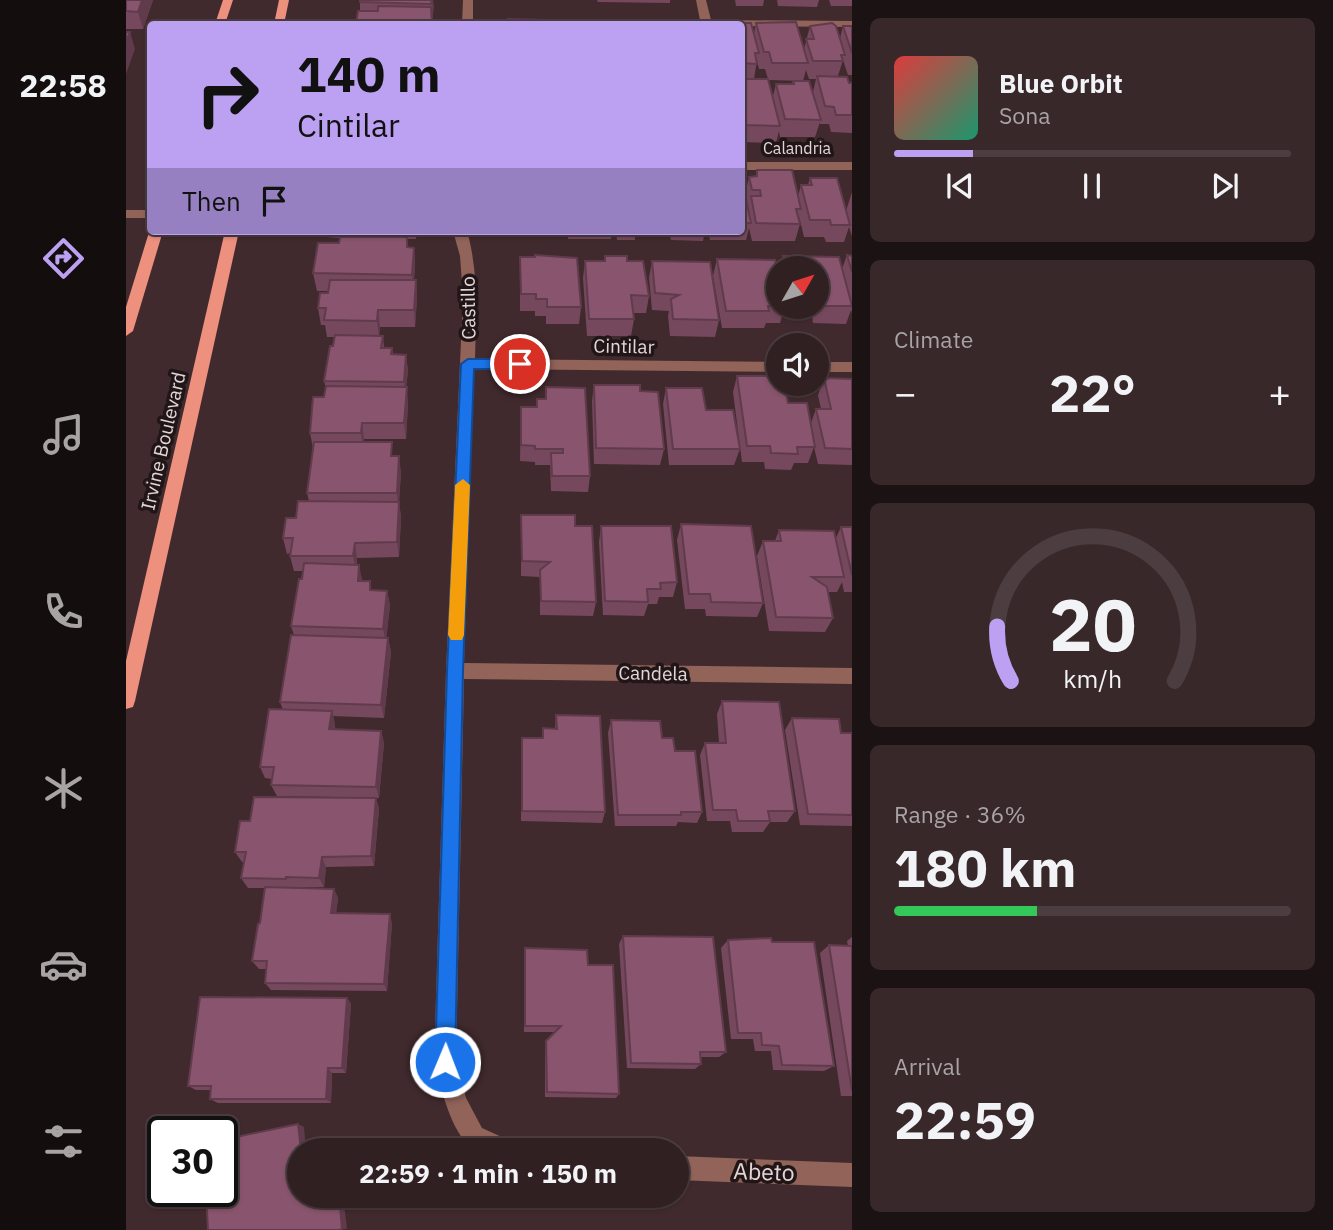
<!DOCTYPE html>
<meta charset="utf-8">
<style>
:root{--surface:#312022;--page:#39282a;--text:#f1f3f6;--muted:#a8a3a5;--line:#4c3e40;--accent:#bca0f2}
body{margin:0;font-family:"IBM Plex Sans",sans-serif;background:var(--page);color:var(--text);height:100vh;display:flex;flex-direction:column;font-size:26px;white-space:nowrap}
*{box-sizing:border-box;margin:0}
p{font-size:23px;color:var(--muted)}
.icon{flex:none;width:38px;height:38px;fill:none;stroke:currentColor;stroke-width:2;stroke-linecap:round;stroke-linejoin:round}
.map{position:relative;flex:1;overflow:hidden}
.sheet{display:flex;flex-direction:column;gap:18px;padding:18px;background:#1b1213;width:481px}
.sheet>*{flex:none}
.top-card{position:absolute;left:21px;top:21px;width:598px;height:214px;border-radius:7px;box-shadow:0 2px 5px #0004,0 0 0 2px var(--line);background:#bca0f2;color:#111;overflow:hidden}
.needle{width:46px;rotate:51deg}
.buttons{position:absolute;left:640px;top:256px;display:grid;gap:14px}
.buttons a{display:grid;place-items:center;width:63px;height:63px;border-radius:50%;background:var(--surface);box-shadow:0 2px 5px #0004,0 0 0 2px var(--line);font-size:35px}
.speed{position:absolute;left:21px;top:1116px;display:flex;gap:14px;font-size:35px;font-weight:700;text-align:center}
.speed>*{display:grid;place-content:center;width:91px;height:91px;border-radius:50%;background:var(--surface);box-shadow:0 2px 5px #0004,0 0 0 2px var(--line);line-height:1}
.speed .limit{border:4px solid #111;border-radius:10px;background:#fff;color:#111}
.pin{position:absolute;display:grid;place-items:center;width:60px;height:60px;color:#fff;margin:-30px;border:4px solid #fff;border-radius:50%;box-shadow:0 2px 7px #0007}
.me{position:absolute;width:77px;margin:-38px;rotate:1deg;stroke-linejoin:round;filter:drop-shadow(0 0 5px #0008)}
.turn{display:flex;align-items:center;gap:24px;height:147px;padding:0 35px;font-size:32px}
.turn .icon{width:91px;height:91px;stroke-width:2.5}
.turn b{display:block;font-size:49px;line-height:60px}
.then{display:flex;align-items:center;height:66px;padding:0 35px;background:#0003;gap:14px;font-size:26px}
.big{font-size:52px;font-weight:700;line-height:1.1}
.sheet .tile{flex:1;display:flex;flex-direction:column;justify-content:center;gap:10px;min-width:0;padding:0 24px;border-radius:10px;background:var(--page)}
.sheet .dial{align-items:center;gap:0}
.dial svg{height:182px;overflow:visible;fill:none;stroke:var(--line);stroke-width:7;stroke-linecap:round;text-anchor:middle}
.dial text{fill:var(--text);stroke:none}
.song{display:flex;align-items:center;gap:21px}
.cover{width:84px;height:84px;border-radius:10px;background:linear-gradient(135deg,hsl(0 70% 55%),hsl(160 70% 35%))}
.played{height:7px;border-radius:4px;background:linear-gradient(90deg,var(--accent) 20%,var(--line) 20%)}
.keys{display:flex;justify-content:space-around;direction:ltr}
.heat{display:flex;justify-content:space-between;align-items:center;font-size:38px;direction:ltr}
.charge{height:10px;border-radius:5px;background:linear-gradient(90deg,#34c759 36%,var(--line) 0)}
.trip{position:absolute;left:161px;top:1138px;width:402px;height:70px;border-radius:35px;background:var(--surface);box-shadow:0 2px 5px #0004,0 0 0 2px var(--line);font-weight:700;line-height:70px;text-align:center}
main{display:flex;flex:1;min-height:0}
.dock{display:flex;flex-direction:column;width:126px;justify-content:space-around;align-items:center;background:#140d0e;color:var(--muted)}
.dock .icon{width:49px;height:49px}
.dock .current{color:var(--accent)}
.dock b{font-size:32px;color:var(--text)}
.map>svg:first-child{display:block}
</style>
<main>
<nav class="dock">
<b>22:58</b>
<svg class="icon current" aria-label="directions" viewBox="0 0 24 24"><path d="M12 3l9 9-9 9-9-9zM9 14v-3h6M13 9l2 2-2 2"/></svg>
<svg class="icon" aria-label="music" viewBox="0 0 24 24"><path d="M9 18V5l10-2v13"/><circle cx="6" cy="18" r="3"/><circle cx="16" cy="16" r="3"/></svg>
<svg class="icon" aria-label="phone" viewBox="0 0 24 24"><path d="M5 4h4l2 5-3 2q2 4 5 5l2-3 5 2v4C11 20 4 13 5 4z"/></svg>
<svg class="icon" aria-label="climate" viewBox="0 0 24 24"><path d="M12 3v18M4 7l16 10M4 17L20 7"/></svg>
<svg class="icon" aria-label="car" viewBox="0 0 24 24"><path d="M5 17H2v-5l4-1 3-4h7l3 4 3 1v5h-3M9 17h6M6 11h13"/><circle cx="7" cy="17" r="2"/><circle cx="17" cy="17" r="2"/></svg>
<svg class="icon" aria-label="filters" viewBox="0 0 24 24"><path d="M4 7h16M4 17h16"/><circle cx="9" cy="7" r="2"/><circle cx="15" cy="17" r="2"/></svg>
</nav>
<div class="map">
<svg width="726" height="1230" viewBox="0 0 726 1230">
<rect width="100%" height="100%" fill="#412a2d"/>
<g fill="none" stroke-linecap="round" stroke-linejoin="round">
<g fill="#916359" fill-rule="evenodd">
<polygon points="337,0 347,0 347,20 574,20 570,0 580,0 585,20 726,21 726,27 336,24"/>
<rect x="616" y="162" width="110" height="8"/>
<rect x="0" y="210" width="24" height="8"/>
<path d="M327 231H341C353 273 350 315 349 359L653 362V372L348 369 338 663 726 668V684L338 679 330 1062 340 1098 356 1128 387 1142 391 1150C378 1150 363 1152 351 1149 327 1143 314 1084 308 1062L320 671 337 297 334 256Z"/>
<rect x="691" y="362" width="35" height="10"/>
<polygon points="551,1156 726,1163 726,1187 551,1180"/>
</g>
<g fill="#ee907e" fill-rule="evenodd">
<polygon points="97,0 107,0 99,24 89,24"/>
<polygon points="153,0 163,0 158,24 148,24"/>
<polygon points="24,229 37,231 7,331 0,336 0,307"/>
<polygon points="99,231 113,231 9,701 7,707 0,709 0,661"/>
</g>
</g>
<g fill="#76485e" fill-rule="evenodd">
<polygon points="0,0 27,0 17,29 0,29"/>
<polygon points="307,0 306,22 234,11 234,2"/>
<polygon points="471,0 544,0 544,3 472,2"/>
<polygon points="609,0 638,0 637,6 610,6"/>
<polygon points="651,0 693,0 691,7 652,6"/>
<polygon points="695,0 726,0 726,6 705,6 703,0"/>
<path d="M670 22 678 49 684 26 706 23 710 26 714 38 717 26H726V75H722L717 60 712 76 721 77 723 83H726V133L705 132 703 124H694V122L689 137H654L653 131 650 143 616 142V24H596V23H625L628 33 630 23ZM631 60 633 69H639L642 79H628ZM680 70 683 79H690L687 92 683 81H667L666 84H650L647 96 643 80 677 81Z"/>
<polygon points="631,170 672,196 675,185 682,185 684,178 720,211 726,192 726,236 723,227 718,242 700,242 698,237 678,237 673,216 674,224 669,241 626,241 623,228 620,240 584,240 582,231 616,231 616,179 619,194 623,177 630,176"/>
<polygon points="200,231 291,231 290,239 281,239 282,247 288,248 289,265 288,280 290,280 291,298 289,327 254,327 253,336 257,336 258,348 266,348 267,354 280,355 282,371 280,387 282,404 280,439 238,439 238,442 268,456 275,472 273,503 275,517 273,557 231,558 231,565 236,581 246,590 261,591 264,605 260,638 262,638 265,652 258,718 207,716 209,724 209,729 255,731 258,743 253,798 250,798 253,809 248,866 200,867 198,887 165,887 165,888 208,889 212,898 210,913 266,923 261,991 145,990 139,983 140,969 133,969 126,961 134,923 139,888 122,888 115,878 118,862 116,862 109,852 124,821 211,797 151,796 145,785 146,779 139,778 134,767 157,710 154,702 168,635 165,626 177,571 168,571 164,556 164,553 161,554 157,538 170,518 183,501 181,493 187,448 184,433 198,397 200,388 198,381 209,337 201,337 199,325 195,325 192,308 202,291 191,291 187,273 213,243 214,238 201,237"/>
<rect x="386" y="231" width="36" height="6"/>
<polygon points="442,231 486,231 485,239 442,239"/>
<polygon points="490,231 530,231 529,236 509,236 509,240 491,240"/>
<polygon points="538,231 579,231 577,241 545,240 543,232"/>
<polygon points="721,255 726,256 726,314 725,310 720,324 687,323 686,315 676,315 675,310 660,310 659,306 691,306 691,268 654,268 657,256 716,269"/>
<polygon points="479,256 501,261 523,296 520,313 507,313 508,319 505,336 461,336 457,278 459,261 478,261"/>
<polygon points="394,257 455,307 453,324 420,324 420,316 409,316 409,311 394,311"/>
<polygon points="591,259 659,306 654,323 640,323 638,328 596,328 587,276"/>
<polygon points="526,261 593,320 589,337 544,336 542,316 543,311 526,310 523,278"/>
<polygon points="611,376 662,403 685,423 690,409 695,409 692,395 698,378 726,379 726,465 692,464 688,447 682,463 668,463 665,470 639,469 638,462 616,462 607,392"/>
<polygon points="468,385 514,391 538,449 534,465 468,464 466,401"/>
<polygon points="420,387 464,476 462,492 425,491 424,465 409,465 409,462 394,461 395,407 411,407 411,399 419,399"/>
<polygon points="540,388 580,410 614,449 608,465 543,465 537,404"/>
<polygon points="395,515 449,526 470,602 467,616 414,615 414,577 395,576"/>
<polygon points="555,524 637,603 631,617 580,616 579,609 559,609 551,540"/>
<polygon points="475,526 551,582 547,597 533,597 531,604 522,604 518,616 477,615 473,542"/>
<polygon points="715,527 726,527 726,592 718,592 716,582 711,592 702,592 707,618 699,632 643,631 631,556 637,541 649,541 653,530 710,538"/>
<polygon points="596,701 669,811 661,822 644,822 637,832 606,832 604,821 581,821 574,755 579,743 593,743 591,714"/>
<polygon points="430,715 479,812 476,823 395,821 396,738 416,738 417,728 429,729"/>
<polygon points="666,718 715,733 726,733 726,826 674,825 659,730"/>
<polygon points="485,720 536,738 549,751 576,812 571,823 552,822 550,826 489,826 482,733"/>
<polygon points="497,936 600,1052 593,1057 574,1057 575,1064 569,1069 501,1068 493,944"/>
<polygon points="726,937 726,1096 715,1096 694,953 703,945 722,946 721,941"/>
<polygon points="602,940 646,942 708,1066 698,1071 647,1070 645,1051 629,1051 627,1039 605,1039 595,948"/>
<polygon points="399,948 462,965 493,1094 490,1098 419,1097 419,1046 420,1041 429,1032 398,1032 398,956"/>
<polygon points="221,998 225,1004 220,1073 206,1073 205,1103 92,1103 84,1099 85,1090 70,1090 62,1086"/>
</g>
<g fill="#603b4c">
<polygon points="16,0 27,0 17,29 12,12"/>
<polygon points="306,0 307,0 308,7 306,22"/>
<polygon points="4,32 9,49 0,74 0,42"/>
<polygon points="288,248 289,265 287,292 286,275"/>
<polygon points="290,280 291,298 289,327 288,310"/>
<polygon points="252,310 254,327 253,338 251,321"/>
<polygon points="280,355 282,371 279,399 278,382"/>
<polygon points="281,387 282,404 280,439 278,423"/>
<polygon points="236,423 238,439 237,449 235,433"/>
<polygon points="273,456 275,472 273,503 275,517 273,557 271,542 272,508 271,493"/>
<polygon points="229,543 231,558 230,571 227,556"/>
<polygon points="233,565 236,579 235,595 232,581"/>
<polygon points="261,591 264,605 260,643 257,629"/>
<polygon points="262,638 265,652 258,718 255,705"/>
<polygon points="206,711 209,724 207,741 203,729"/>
<polygon points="255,731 258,743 253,798 250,787"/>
<polygon points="250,798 253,809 248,866 245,856"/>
<polygon points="196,857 200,867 198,887 193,878"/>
<polygon points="208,889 212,898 209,922 205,913"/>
<polygon points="264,914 266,923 261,991 258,984"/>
<polygon points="221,998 225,1004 220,1073 216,1068"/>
<polygon points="202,1068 206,1073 205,1103 200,1099"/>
<polygon points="172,1124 178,1127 180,1150 175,1150"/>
<polygon points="213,1195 217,1195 221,1229 216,1229"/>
</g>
<g fill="#89546d" stroke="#603b4c" stroke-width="2">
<polygon points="0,0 16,0 12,12 0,11"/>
<polygon points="234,0 306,0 305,4 234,2"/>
<polygon points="252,6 305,7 306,24 230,24 232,11 252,11"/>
<polygon points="382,19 421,20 422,24 382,24"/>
<polygon points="471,20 511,21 511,24 471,24"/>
<rect x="426" y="22" width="29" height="2"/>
<polygon points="670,22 682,63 646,63 643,52 638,52 630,23"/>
<polygon points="596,23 625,23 633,53 629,53 631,64 616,63 616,24 596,24"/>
<polygon points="706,23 710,26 719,55 715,55 717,61 687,61 680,39 688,39 684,26"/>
<polygon points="717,26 726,26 726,53"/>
<polygon points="0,32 4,32 0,42"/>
<polygon points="691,76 721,77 723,83 726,83 726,115 710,115 708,107 699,106"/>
<polygon points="616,79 642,79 654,126 616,125"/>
<polygon points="667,81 683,81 695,120 659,119 650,84 668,84"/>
<polygon points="631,170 666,170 675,209 670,209 674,224 630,223 625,196 635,196 634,190 626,190 623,177 631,176"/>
<polygon points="684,178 711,178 724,225 705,225 704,220 684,220 675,185 686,185"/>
<polygon points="616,179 625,223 616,223"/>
<polygon points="214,237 281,237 281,247 288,248 286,275 187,273 192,243 213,243"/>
<polygon points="409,255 451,258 455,307 421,307 421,299 410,299 410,294 395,294 394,257 409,257"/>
<polygon points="721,255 726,256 726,272"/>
<polygon points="479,256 501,256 501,261 517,261 523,296 505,295 508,319 463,319 459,261 479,261"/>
<polygon points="657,256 713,257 726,306 693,306 691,298 691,268 660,268"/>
<polygon points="591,259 649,260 653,278 653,306 642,306 643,311 600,311"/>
<polygon points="526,261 584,262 593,320 547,319 545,299 553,295 529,293"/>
<polygon points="204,280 290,280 288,310 252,310 251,321 198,320 200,308 192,308 194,293 202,293"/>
<polygon points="209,335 257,336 255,348 266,348 265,354 280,355 278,382 198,381 204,346 207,346"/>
<polygon points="611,376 653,376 653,383 658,383 662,403 681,403 689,447 671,447 672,454 645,453 644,446 621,446"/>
<polygon points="698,378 726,379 726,449 699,448 690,409 705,409"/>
<polygon points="468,385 514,385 514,391 532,392 538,449 470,448"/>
<polygon points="200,386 281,387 278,423 236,423 235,433 184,433 187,397 198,397"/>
<polygon points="420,387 459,388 464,476 426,476 425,453 437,453 437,449 409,449 409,446 395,445 395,407 411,407 411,399 420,399"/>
<polygon points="540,388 576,388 580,410 607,410 614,449 547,449"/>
<polygon points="188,442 266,442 265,456 273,456 271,493 181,493"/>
<polygon points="172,501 273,502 271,542 229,543 227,556 164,556 167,538 157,538 160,518 170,518"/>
<polygon points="395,515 449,515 449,526 466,526 470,602 415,601 414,570 424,562 396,561"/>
<polygon points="555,524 625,526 637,603 585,602 584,594 563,594"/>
<polygon points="475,526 545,526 551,582 534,583 535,589 521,589 522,602 479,601"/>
<polygon points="715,527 726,527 726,575"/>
<polygon points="653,530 708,531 718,577 686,577 701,587 707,618 650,617 637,541 655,541"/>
<polygon points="178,563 233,565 232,581 244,581 244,590 261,591 257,629 165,626 173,579 176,579"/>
<polygon points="165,635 262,638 255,705 154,702"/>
<polygon points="596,701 653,702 669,811 642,811 644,821 612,821 610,810 587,810 579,743 600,743"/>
<polygon points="143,709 206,711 203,729 255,731 250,787 145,785 148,767 134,767"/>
<polygon points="430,715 474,716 479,812 396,811 396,738 417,738 417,728 431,729"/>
<polygon points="666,718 713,719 715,733 726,733 726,815 682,814"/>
<polygon points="485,720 534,721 536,738 547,738 549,751 569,751 576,812 555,812 555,815 492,815"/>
<polygon points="128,797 250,798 245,856 196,857 193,878 160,877 160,879 115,878 120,852 109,852 114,821 124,821"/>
<polygon points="139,887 208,889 205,913 264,914 258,984 139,983 141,961 126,961 132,924 134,923"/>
<polygon points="497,936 587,937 600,1052 574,1052 575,1064 505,1063"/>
<polygon points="645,938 646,942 688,942 708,1066 656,1065 653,1046 636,1045 635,1033 612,1033 602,940"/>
<polygon points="703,945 726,946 726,1091"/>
<polygon points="399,948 461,950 462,965 487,965 493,1094 421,1092 420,1041 435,1026 399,1026"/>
<polygon points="74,997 221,998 216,1068 202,1068 200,1099 84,1099 85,1086 62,1086"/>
<polygon points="172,1124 175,1150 173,1150 173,1195 213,1195 216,1229 212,1230 82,1230 80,1192 96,1192 96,1140"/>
<polygon points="188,1147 189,1150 175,1150"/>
</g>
<polygon fill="#1a73e8" stroke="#114b97" stroke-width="2" points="342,359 394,359 400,364 394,369 348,369 337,671 329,1062 326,1069 319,1072 312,1069 309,1062 321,671 335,364"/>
<polygon fill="#f59e0b" points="337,479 344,485 338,635 336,640 325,640 322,635 329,485"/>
<g text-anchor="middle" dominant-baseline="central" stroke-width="7" stroke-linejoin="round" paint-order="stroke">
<g font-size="16" fill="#e4d5d6" stroke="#211617">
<text x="671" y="148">Calandria</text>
</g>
<g font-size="19" fill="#e4d5d6" stroke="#211617">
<text transform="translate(342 308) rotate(-91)">Castillo</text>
<text transform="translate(498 346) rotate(1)">Cintilar</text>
<text transform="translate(37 441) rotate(-77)">Irvine Boulevard</text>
<text transform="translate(527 673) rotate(1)">Candela</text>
</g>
<g font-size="23" fill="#e4d5d6" stroke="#211617">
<text transform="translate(638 1171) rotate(2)">Abeto</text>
</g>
</g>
</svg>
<div class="buttons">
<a><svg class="needle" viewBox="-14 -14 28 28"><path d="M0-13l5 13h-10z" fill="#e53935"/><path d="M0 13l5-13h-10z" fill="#a8a3a5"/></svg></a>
<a><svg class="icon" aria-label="sound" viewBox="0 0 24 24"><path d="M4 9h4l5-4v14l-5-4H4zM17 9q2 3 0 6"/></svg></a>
</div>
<div class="speed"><div class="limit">30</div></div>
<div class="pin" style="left:394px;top:364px;background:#d93025"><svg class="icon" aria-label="arrive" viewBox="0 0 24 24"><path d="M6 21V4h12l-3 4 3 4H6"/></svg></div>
<svg class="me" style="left:319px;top:1062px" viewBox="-20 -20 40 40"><circle r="17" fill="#1a73e8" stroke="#fff" stroke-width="3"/><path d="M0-11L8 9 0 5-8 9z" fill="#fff"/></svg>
<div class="trip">22:59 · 1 min · 150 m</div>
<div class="top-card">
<div class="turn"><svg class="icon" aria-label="right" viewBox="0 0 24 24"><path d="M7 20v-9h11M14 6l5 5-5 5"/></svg><div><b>140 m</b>Cintilar</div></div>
<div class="then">Then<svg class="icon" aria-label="arrive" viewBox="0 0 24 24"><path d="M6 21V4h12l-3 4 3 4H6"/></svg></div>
</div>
</div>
<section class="sheet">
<div class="tile">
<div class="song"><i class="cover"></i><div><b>Blue Orbit</b><p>Sona</p></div></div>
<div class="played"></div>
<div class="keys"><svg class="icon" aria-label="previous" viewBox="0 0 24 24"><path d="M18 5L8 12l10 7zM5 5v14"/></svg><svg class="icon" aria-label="pause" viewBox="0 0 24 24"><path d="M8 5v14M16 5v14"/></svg><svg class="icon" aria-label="next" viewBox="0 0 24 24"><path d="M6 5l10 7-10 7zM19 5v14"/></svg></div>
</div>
<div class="tile"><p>Climate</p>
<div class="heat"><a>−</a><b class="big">22°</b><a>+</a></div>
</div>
<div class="tile dial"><svg viewBox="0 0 100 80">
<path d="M14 69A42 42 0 1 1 86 69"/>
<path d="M14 69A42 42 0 0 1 8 45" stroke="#bca0f2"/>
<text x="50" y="56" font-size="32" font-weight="700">20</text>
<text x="50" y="72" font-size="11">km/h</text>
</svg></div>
<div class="tile"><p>Range · 36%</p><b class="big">180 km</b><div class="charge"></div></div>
<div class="tile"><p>Arrival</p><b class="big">22:59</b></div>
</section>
</main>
